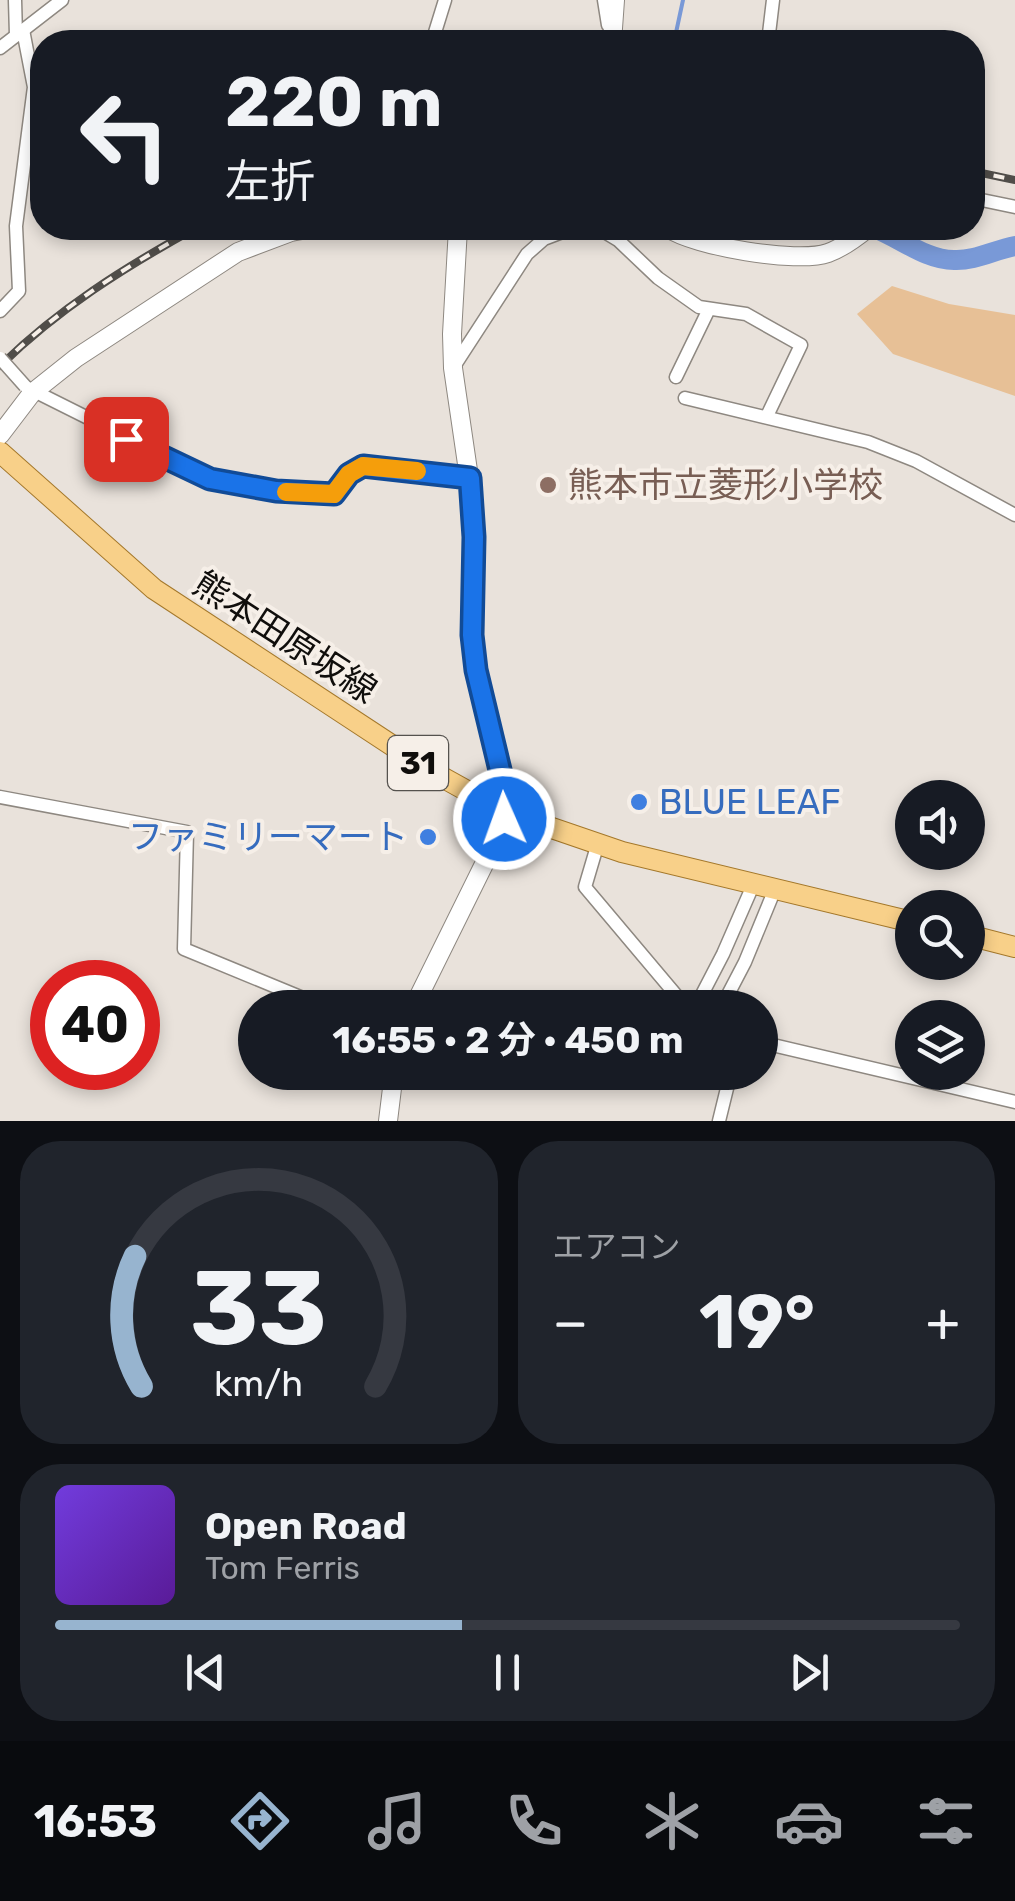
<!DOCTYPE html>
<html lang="ja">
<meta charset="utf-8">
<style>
:root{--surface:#171b24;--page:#20242c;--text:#f1f3f6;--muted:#9ea1a6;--line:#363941;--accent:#97b4cf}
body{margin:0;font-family:Rubik,"Noto Sans JP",sans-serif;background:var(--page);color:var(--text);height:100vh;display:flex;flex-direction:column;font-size:38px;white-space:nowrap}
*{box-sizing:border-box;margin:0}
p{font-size:32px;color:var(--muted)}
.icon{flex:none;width:55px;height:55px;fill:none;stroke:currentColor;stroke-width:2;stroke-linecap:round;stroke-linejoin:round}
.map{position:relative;height:1121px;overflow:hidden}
.panel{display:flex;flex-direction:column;gap:20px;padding:20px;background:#0d0f14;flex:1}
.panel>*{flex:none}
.banner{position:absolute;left:30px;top:30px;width:955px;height:210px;border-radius:40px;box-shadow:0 5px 15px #0003;background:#171b24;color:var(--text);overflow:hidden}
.tools{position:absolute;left:895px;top:780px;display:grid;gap:20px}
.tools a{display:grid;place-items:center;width:90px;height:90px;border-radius:50%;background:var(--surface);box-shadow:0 5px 15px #0003;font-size:50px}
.speed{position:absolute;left:30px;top:960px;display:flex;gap:20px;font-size:50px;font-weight:700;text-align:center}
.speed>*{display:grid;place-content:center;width:130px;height:130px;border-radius:50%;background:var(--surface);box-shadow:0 5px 15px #0003;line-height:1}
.speed .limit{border:15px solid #d22;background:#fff;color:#111}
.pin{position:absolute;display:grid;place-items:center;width:85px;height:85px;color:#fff;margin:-42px;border-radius:20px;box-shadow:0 5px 15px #0006}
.me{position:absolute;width:110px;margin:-55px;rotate:358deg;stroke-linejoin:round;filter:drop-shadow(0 0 8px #0008)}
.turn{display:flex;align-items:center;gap:35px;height:210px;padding:0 30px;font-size:45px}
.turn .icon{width:130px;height:130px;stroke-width:2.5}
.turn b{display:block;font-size:70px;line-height:85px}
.big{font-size:75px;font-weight:700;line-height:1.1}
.panel .card{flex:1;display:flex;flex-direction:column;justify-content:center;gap:15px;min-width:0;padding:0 35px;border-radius:40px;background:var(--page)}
.panel .dial{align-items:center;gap:0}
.dial svg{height:260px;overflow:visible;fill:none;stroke:var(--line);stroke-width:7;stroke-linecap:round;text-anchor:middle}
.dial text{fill:var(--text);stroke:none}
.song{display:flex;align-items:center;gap:30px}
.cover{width:120px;height:120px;border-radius:15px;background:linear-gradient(135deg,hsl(260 70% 55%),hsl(270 70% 35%))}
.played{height:10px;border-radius:5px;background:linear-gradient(90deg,var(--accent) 45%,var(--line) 45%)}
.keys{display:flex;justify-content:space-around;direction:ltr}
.heat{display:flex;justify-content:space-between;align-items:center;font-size:55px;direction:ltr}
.panel .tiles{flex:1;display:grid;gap:20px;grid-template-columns:1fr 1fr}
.card:last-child{grid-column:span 2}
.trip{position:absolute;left:238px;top:990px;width:540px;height:100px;border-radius:50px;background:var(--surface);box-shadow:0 5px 15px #0003;font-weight:700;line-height:100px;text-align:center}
.tab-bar{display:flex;height:160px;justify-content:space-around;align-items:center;background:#090b0e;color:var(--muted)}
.tab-bar .icon{width:70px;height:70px}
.tab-bar .active{color:var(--accent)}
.tab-bar b{font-size:45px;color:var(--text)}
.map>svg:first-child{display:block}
</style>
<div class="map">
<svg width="1015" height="1121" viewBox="0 0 1015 1121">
<rect width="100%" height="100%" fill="#e9e2db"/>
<polygon fill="#e7c096" points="892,286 949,304 1015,315 1015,396 893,354 857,314"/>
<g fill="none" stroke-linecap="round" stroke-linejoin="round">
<polyline stroke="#7999d7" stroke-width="4" points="674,42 683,0"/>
<path stroke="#7999d7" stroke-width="20" d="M874 228C899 237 925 260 954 260 975 261 994 250 1015 246"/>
<g stroke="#8e8881" stroke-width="15">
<g id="street">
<polyline points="15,0 16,35"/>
<polyline points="604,0 608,25"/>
<polyline points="432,42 445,0"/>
<polyline points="768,42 773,0"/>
<polyline points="0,48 62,0"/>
<polyline points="972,198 1015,207"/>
<polyline points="598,228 618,240 658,278 699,307 746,314 801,345 767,416"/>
<polyline points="0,311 19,291 16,226 34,87 23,30"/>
<polyline points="453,368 527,254 544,239 573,228"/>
<polyline points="676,377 709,309"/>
<polyline points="28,388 210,479 276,491 334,494 349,474 363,466 470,477"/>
<polyline points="685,398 868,442 916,461 1015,515"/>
<polyline points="0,797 187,832 184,949 327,1008"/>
<polyline points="598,843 585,887 687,1008"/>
<polyline points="695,1008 723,954 754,883"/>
<polyline points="721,1008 745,962 775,889"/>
<polyline points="760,1042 1015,1102"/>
<polyline points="719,1121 731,1072"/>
</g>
</g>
<g stroke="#8e8881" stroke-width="20">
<g id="secondary">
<polyline points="612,42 615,0"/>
<path d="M668 228C694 246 797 264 828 253 842 248 857 237 868 228"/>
<polyline points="0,435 32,393 76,358 238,252 291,232 313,228"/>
<polyline points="413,1008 497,838 506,795 476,670 472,635 473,505 453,368 452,334 458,228"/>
<polyline points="388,1121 394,1072"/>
</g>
</g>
<g stroke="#a4782b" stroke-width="22">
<g id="primary">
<polyline points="0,452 154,589 431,771 505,812 622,852 912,922"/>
<polyline points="968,935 1015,947"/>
</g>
</g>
<use href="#street" stroke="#fff" stroke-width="12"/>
<use href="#secondary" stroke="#fff" stroke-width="18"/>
<use href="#primary" stroke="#f8d089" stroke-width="20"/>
<g stroke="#504d49" stroke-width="8">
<g id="rail">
<polyline points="972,171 1015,180"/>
<path d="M0 366C58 309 125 267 196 228"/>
</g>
</g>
<use href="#rail" stroke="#f6efe8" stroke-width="4" stroke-dasharray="11" stroke-linecap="butt"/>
<g stroke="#8e8881" stroke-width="15" stroke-linecap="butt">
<polyline id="street-bridge" points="0,358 25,386"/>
</g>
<use href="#street-bridge" stroke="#fff" stroke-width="12"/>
</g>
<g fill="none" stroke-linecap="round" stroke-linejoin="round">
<g stroke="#114b97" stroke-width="25">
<polyline id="route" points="126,439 210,479 276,491 334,494 349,474 363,466 470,478 474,537 472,635 476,670 506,795 504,819"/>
</g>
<use href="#route" stroke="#1a73e8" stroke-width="18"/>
<polyline stroke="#f59e0b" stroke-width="18" points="286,492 334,494 349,474 363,466 417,471"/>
</g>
<circle fill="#8d6e63" stroke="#f6efe8" stroke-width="4" cx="548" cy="485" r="10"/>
<g fill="#3f7fe0" stroke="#f6efe8" stroke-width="4">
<circle cx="639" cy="802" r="10"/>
<circle cx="428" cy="837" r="10"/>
</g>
<g text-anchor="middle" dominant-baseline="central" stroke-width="8" stroke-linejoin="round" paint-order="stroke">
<rect fill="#f6efe8" stroke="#55524e" stroke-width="2.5" x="388" y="736" width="60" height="54" rx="8"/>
<g font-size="32" font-weight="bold" fill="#100e0c">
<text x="418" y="763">31</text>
</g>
<g font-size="35" fill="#785e54" stroke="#f6efe8" text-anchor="start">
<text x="568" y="485">熊本市立菱形小学校</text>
</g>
<g font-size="35" fill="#100e0c" stroke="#f6efe8">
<text transform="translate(285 637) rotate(33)">熊本田原坂線</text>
</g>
<g font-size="35" fill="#366cbe" stroke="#f6efe8" text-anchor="start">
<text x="659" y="802">BLUE LEAF</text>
<text x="408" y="837" text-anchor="end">ファミリーマート</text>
</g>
</g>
</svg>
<div class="tools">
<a><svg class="icon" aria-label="sound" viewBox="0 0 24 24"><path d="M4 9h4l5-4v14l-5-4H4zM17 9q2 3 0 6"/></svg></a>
<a><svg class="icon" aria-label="search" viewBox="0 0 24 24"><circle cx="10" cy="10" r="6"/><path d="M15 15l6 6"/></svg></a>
<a><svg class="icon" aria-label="layers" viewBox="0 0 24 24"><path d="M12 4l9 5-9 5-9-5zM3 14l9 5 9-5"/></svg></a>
</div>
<div class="speed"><div class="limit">40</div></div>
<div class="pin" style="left:126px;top:439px;background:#d93025"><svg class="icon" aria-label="arrive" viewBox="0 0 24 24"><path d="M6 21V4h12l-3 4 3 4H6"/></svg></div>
<svg class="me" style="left:504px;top:819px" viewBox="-20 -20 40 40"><circle r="17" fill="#1a73e8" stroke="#fff" stroke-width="3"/><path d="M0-11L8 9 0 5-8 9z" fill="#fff"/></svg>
<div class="trip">16:55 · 2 分 · 450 m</div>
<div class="banner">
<div class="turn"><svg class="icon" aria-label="left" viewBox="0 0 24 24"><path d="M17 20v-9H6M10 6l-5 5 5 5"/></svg><div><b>220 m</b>左折</div></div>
</div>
</div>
<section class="panel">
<div class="tiles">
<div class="card dial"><svg viewBox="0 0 100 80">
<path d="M14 69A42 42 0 1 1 86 69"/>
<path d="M14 69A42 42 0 0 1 12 29" stroke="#97b4cf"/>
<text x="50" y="56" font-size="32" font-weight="700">33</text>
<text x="50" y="72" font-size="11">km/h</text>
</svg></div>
<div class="card"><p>エアコン</p>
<div class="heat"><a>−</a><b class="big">19°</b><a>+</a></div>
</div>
<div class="card">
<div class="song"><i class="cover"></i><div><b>Open Road</b><p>Tom Ferris</p></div></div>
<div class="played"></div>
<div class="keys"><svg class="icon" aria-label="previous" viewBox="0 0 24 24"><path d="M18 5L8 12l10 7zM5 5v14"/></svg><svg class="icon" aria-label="pause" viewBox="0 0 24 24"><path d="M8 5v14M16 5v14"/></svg><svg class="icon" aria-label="next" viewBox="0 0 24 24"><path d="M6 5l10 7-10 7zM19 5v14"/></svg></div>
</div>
</div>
</section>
<nav class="tab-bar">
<b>16:53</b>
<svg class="icon active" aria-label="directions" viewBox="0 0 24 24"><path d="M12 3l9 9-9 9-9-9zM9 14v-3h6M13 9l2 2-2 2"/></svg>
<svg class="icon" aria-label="music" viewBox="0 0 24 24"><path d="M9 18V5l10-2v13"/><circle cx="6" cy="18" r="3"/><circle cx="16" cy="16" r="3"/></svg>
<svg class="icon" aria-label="phone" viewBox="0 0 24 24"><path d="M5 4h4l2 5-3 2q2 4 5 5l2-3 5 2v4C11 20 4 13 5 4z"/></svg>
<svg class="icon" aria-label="climate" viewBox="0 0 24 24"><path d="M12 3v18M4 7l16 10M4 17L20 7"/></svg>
<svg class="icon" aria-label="car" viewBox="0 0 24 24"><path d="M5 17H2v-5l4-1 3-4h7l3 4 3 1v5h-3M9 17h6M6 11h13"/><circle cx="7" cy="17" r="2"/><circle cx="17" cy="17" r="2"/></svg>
<svg class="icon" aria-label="filters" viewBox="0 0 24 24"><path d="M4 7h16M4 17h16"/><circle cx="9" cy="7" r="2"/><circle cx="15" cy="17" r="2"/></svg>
</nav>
